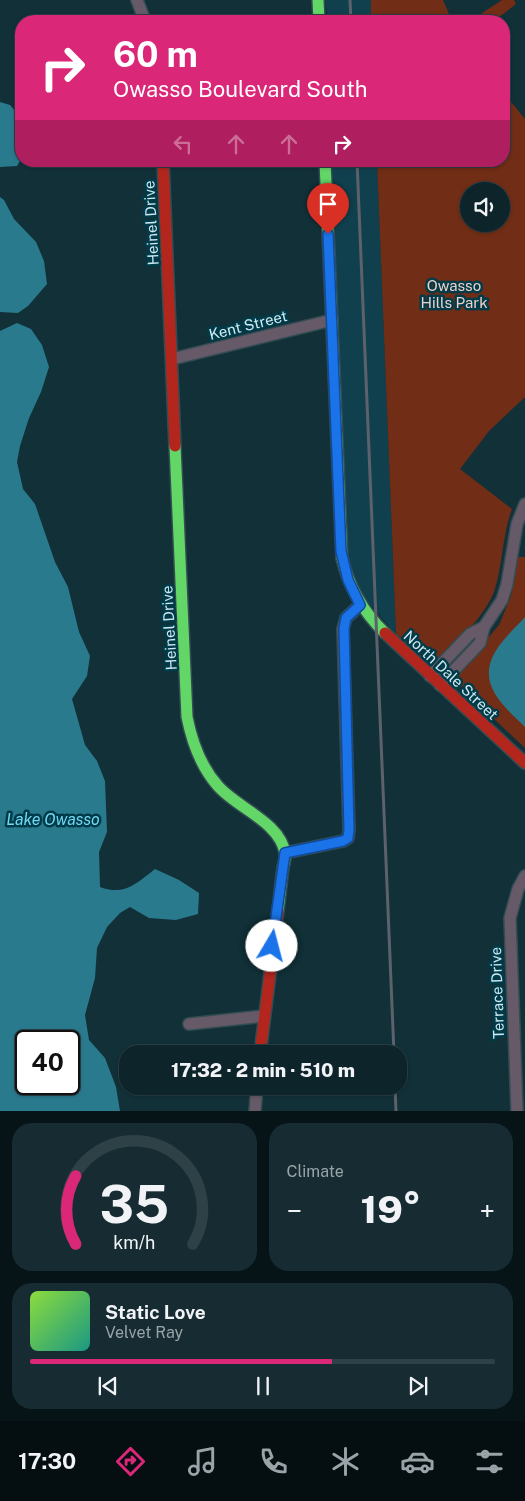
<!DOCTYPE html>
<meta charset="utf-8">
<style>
:root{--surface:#0d242a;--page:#162c32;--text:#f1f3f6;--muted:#9aa4a8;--line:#2d4147;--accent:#db2777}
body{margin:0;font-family:"Public Sans",sans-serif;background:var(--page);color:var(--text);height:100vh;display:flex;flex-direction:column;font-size:19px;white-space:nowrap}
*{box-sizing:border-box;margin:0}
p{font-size:16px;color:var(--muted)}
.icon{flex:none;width:28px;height:28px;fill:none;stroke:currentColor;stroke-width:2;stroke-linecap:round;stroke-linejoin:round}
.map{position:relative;height:1111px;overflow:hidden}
.side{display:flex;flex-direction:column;gap:12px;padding:12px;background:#071417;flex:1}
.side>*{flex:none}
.banner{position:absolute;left:15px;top:15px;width:495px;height:152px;border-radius:20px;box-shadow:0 1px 4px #0004,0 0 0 1px var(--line);background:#db2777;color:#fff;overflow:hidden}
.controls{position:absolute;left:460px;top:182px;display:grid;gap:10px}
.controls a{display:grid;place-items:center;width:50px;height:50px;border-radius:50%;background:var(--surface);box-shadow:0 1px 4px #0004,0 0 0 1px var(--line);font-size:25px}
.speed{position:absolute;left:15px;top:1030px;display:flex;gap:10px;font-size:25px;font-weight:700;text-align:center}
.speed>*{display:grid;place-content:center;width:65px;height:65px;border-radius:50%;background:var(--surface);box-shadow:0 1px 4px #0004,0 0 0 1px var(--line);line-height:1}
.speed .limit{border:2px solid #111;border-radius:8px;background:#fff;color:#111}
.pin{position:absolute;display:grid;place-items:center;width:42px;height:42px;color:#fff;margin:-51px -21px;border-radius:50% 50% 50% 0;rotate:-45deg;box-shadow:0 0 5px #0007}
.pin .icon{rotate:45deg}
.me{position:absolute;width:55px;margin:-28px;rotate:8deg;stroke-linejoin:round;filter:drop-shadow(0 0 4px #0008)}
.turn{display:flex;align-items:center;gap:18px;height:105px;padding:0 15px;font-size:22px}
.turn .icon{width:65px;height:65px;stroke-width:2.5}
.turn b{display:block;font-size:35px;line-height:42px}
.lanes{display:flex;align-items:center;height:48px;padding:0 15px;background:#0003;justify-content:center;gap:25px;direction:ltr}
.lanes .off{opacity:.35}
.big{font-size:38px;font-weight:800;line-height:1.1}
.side .card{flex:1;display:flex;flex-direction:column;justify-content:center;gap:8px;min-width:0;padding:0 18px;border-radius:20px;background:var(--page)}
.side .dial{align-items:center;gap:0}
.dial svg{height:130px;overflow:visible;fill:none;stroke:var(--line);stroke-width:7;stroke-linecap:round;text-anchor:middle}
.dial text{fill:var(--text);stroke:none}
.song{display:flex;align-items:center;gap:15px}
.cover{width:60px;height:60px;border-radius:8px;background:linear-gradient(135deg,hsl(90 70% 55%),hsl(170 70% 35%))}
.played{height:5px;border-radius:2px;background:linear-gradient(90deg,var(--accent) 65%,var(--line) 65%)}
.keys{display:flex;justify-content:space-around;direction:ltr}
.heat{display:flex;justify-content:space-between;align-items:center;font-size:28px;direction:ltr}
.side .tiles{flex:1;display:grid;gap:12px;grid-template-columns:1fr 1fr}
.card:last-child{grid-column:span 2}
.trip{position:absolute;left:119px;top:1045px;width:288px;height:50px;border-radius:20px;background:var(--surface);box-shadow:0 1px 4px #0004,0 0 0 1px var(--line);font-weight:800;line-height:50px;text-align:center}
.tabs{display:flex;height:80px;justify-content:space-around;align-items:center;background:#050e11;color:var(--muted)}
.tabs .icon{width:35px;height:35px}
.tabs .active{color:var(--accent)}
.tabs b{font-size:22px;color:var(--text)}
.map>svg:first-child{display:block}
</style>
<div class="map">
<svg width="525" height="1111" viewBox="0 0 525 1111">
<rect width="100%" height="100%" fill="#113038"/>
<g fill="#10404d">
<polygon points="325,0 371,0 371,21 329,21"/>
<polygon points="331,161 377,161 396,634 363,596 349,561"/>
</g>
<g fill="#712d15" fill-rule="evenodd">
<polygon points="371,0 443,0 452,21 371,21"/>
<polygon points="502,0 514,0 516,4 494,21 470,21"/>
<path d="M504 93 525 119V397L489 431 460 469 512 509C502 536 503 565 494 592 485 614 468 630 452 647 445 654 439 664 428 662L396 634 377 161H504ZM469 191H501V224H469Z"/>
<polygon points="516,557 525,557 525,748 458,685 457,679 454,678 499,625 511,596"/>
</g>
<g fill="#2a7a8e" fill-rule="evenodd">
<polygon points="0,102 10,105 21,118 21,159 17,166 0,167"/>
<polygon points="0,197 4,200 14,219 36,242 44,261 47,284 28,306 18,313 0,312"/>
<path d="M17 323 31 329 42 345 49 367 41 392 29 418 20 446 17 462 23 489 35 504 55 562 68 587 79 632 90 656 87 676 72 699 85 745 97 761 105 781 107 832 99 852 100 887C124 896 136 884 155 869L179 880 199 893 198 914 176 920 149 918 130 907 120 913 107 927 97 948 95 978 85 1015 89 1040 105 1058 116 1087 120 1111H0V331ZM26 1041H69V1084H26Z"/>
<path d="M525 617V727C500 703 474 681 499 646 507 635 517 626 525 617Z"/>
</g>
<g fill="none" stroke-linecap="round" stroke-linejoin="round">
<g stroke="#334c52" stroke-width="14">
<g id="street">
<polyline points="137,0 145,21"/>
<polyline points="172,359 332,320"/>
<polyline points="430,676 470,634 484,627"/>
<polyline points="440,685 480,643 484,627 502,600 507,584 517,524 525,504"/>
<polyline points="285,853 343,841 348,838 349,830 343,629 346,618 360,605"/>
<polyline points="189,1024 264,1016"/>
<polyline points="255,1111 257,1086"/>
<polyline points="517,1111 510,918 518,889 525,876"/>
</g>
</g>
<g stroke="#334c52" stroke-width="14">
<g id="fast">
<polyline points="318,0 319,21"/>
<path d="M325 161 342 558C349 587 363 612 385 633"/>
<path d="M175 446 187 717C192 742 201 767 218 786 237 808 280 822 285 853 286 857 284 863 283 868 281 882 280 896 278 910"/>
</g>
</g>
<g stroke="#334c52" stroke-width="14">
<g id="jam">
<polyline points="163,161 175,446"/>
<polyline points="385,633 525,763"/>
<polyline points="260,1054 278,910"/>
</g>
</g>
<use href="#street" stroke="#665a68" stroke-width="11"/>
<use href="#fast" stroke="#63d668" stroke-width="11"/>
<use href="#jam" stroke="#b3261e" stroke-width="11"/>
<g stroke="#5d616b" stroke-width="3">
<polyline points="350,0 351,21"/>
<polyline points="357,161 394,1054"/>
<polyline points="395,1086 396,1111"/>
</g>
</g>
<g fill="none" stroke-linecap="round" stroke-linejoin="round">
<g stroke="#114b97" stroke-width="12">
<polyline id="route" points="272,946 285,853 343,841 348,838 349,830 344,629 346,618 360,605 348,580 341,551 328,234"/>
</g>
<use href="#route" stroke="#1a73e8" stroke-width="9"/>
</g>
<g text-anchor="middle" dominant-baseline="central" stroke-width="5" stroke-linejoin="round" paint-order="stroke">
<g font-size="15" fill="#cfe9f1" stroke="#003b49">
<text transform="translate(151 223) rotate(-93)">Heinel Drive</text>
<text transform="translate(248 325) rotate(-14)">Kent Street</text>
<text transform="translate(169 628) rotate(-93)">Heinel Drive</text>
<text transform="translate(451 675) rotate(43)">North Dale Street</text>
<text transform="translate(497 993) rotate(-92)">Terrace Drive</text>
</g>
<g font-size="15" fill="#edd0c8" stroke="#003b49">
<text x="454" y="285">Owasso<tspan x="454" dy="17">Hills Park</tspan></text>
</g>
<g font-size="16" font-style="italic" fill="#71d8f4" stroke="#003b49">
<text x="53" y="819">Lake Owasso</text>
</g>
</g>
</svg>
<div class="controls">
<a><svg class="icon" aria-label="sound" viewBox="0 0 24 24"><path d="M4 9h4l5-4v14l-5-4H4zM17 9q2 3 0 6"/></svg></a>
</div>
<div class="speed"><div class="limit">40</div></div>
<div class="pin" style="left:328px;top:234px;background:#d93025"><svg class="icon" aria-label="arrive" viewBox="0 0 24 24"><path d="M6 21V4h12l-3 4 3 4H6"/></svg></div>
<svg class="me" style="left:272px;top:946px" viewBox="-20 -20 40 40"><circle r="19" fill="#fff"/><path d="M0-13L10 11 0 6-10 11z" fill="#1a73e8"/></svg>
<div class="trip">17:32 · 2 min · 510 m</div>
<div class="banner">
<div class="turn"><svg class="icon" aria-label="right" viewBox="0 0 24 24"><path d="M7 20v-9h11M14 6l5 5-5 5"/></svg><div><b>60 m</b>Owasso Boulevard South</div></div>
<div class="lanes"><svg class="icon off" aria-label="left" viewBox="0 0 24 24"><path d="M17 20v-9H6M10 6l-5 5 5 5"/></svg><svg class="icon off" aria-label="ahead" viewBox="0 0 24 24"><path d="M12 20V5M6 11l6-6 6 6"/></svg><svg class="icon off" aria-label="ahead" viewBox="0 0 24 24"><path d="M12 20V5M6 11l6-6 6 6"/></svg><svg class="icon" aria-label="right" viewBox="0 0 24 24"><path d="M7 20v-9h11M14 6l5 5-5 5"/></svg></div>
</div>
</div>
<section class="side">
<div class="tiles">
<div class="card dial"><svg viewBox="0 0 100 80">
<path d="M14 69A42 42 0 1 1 86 69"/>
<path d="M14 69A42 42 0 0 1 14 27" stroke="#db2777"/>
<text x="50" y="56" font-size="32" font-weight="700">35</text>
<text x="50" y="72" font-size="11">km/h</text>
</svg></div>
<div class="card"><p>Climate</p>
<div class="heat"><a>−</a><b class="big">19°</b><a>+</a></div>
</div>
<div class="card">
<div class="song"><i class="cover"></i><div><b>Static Love</b><p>Velvet Ray</p></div></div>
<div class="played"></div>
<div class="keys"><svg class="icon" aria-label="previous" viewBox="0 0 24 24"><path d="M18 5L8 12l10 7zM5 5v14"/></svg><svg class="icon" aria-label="pause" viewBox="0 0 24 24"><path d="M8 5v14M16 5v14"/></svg><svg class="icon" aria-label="next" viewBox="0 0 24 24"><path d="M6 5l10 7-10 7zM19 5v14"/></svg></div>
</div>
</div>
</section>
<nav class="tabs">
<b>17:30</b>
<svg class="icon active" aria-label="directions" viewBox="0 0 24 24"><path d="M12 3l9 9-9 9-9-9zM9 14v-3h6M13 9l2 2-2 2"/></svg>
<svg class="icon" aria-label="music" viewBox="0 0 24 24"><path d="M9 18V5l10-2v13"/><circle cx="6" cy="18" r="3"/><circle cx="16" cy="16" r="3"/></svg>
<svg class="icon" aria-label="phone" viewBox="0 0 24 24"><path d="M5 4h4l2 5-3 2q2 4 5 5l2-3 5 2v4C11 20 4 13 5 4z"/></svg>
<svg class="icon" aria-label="climate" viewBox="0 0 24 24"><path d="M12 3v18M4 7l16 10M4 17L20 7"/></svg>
<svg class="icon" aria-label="car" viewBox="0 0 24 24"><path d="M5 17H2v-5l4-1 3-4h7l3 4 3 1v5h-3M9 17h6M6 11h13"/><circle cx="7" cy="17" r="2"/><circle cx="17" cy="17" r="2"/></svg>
<svg class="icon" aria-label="filters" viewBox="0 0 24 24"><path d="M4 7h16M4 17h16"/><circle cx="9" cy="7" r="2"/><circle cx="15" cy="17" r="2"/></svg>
</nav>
